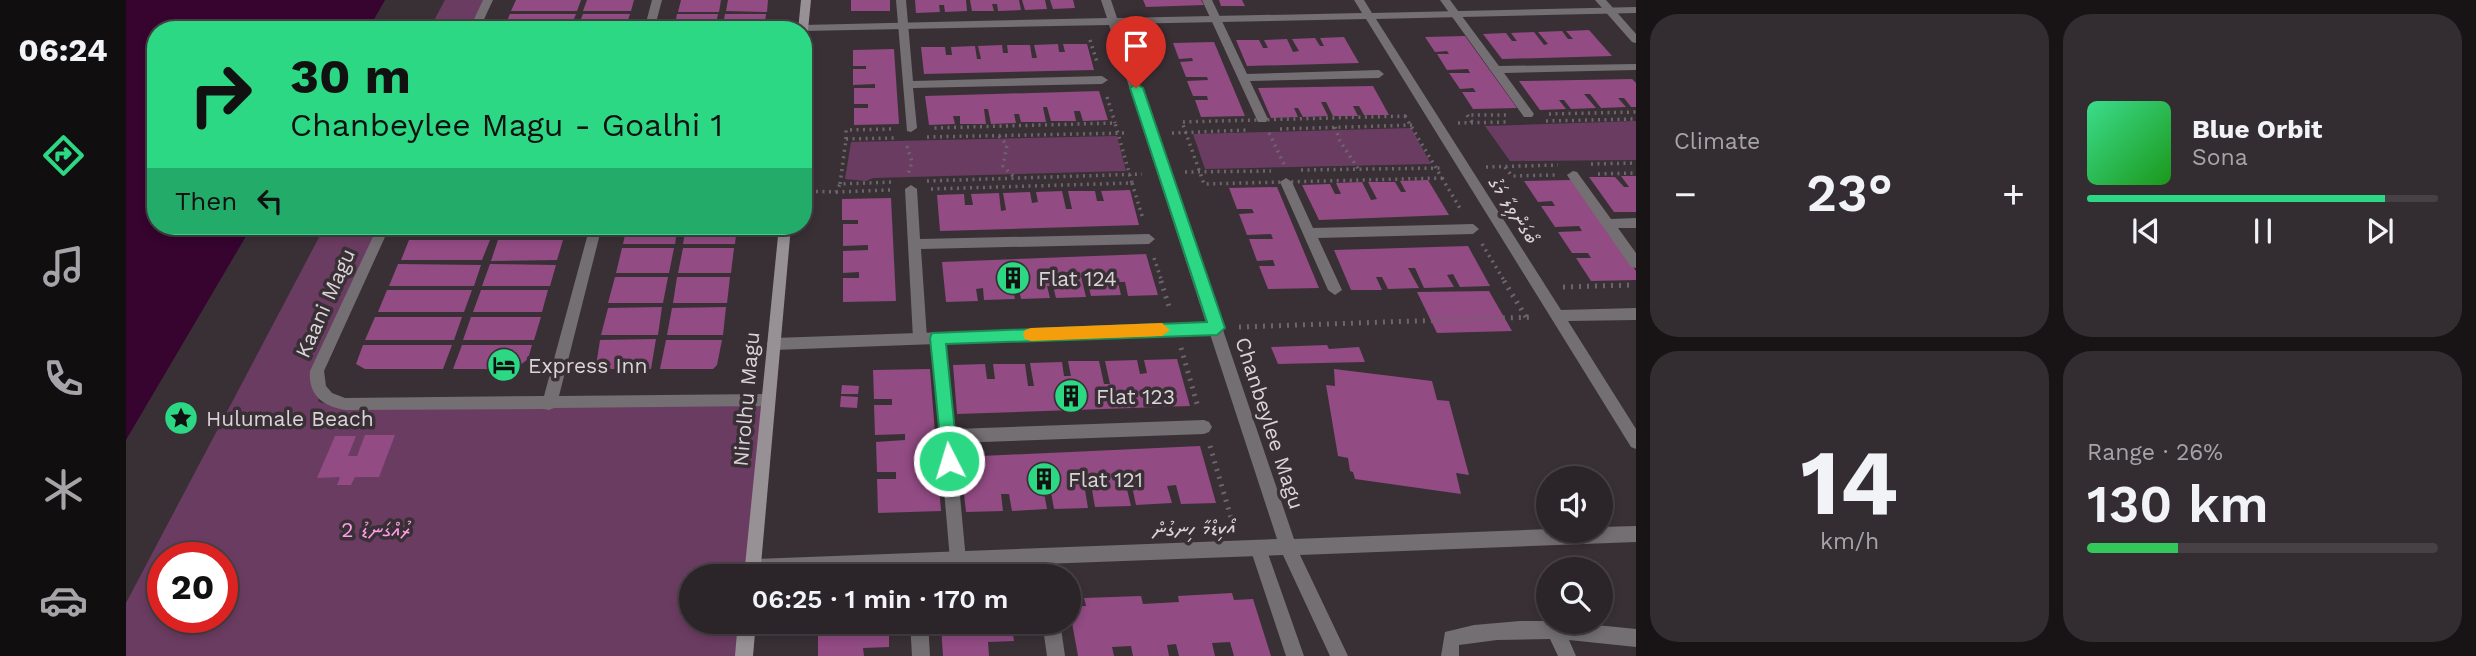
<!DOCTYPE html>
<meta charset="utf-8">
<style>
:root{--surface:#2b2428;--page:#332c30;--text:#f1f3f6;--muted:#a6a4a8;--line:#474145;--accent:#2cd884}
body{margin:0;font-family:"Work Sans","Noto Sans Thaana",sans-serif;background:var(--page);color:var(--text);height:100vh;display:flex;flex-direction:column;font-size:26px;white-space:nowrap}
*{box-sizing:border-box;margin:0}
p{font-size:23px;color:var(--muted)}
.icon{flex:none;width:38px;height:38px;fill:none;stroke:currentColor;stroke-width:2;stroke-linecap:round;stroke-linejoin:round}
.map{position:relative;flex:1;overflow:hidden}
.details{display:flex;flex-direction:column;gap:14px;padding:14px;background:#181416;width:840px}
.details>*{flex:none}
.hud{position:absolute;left:21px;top:21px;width:665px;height:214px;border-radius:28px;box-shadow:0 4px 10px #0003,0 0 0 2px var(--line);background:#2cd884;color:#111;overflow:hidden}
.tools{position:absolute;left:1410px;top:466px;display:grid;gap:14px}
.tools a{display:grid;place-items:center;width:77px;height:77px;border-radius:50%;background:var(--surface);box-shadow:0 4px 10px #0003,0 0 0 2px var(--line);font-size:35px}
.speed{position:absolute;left:21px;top:542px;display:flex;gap:14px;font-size:35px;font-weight:700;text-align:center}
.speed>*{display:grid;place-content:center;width:91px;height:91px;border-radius:50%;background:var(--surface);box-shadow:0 4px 10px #0003,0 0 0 2px var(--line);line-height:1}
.speed .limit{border:10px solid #d22;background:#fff;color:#111}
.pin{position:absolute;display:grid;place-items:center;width:60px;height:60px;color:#fff;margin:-72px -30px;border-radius:50% 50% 50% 0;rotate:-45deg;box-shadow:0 0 7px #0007}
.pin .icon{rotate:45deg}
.me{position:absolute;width:77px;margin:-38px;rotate:355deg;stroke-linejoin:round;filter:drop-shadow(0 0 5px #0008)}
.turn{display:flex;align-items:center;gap:24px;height:147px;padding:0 28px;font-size:32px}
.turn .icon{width:91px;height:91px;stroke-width:2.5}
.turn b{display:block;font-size:49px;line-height:60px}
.then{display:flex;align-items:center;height:66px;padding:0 28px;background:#0003;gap:14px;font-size:26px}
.big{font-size:52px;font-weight:600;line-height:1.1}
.details .widget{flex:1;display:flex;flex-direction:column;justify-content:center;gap:10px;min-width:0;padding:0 24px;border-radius:28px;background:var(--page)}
.details .dial{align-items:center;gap:0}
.dial b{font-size:91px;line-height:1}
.song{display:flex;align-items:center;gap:21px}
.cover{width:84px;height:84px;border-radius:10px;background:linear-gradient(135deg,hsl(150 70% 55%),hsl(120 70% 35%))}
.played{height:7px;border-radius:4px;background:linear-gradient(90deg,var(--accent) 85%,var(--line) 85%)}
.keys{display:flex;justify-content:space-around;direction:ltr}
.heat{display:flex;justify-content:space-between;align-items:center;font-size:38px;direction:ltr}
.charge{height:10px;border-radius:5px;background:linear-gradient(90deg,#34c759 26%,var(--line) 0)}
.details .tiles{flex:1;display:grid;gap:14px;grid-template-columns:repeat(2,1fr)}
.trip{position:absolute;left:553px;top:564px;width:402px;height:70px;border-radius:35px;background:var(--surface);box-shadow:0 4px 10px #0003,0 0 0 2px var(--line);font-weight:600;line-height:70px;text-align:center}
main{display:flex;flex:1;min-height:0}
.menu{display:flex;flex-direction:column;width:126px;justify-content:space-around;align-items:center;background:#110e10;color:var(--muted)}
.menu .icon{width:49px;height:49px}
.menu .on{color:var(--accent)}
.menu b{font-size:32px;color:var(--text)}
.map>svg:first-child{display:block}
</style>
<main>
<nav class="menu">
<b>06:24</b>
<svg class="icon on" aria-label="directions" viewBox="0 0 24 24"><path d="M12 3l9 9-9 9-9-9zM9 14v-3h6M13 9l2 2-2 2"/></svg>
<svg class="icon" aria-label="music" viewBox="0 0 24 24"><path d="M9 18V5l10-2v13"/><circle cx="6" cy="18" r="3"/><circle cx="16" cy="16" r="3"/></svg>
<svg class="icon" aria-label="phone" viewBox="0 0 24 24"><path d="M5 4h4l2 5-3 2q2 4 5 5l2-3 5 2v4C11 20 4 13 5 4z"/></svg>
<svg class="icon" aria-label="climate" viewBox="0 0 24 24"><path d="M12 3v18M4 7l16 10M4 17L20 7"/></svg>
<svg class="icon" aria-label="car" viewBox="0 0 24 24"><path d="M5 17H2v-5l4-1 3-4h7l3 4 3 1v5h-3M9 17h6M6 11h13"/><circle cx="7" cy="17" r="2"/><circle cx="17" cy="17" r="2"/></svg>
</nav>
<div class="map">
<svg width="1510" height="656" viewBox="0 0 1510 656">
<rect width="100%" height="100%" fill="#393036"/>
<g fill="#6b3c61" fill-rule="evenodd">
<polygon points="319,0 362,0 348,30 303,30"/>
<polygon points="1510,121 1510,160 1384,161 1359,126"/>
<polygon points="1285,128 1305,164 1079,169 1067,134"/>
<polygon points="991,136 1000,171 747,178 740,181 719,179 725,142"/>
<path d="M199 226H258L193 365 195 393 192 401 196 403 646 404 632 576H565V621H627L624 656H0V603ZM37 558H96V618H37Z"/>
</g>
<polygon fill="#36042f" points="0,0 259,0 242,30 30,30 30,226 126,226 0,440"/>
<g fill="#924b83">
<polygon points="390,0 455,0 451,11 385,11"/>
<polygon points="461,0 508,0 505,11 457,11"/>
<polygon points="555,0 595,0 593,12 552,12"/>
<polygon points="602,0 642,0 641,12 600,11"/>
<rect x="725" y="0" width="39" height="11"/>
<polygon points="789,0 840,0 841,11 819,12 818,5 813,5 814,12 790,13"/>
<polygon points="844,0 893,0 895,10 872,11 871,4 866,4 868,11 846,11"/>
<polygon points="896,0 919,0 921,9 899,10"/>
<polygon points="924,0 947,0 949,8 927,9"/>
<polygon points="1017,0 1075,0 1078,5 1020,7"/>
<polygon points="1093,0 1116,0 1119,6 1095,6"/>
<polygon points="384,14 450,14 444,29 377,29"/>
<polygon points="457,14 504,14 499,29 451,29"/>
<polygon points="551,14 592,14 589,29 548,29"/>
<polygon points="599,14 640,14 638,29 596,29"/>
<polygon points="1463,30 1486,56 1376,59 1357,34 1380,33 1386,41 1391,41 1385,33 1408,32 1418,45 1422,44 1412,32 1436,31 1442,39 1447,39 1440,31"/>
<polygon points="1339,36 1391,108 1347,109 1336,92 1350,92 1347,88 1334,89 1323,73 1344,73 1342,69 1321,70 1311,54 1323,54 1321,51 1309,52 1299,37"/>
<polygon points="1218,37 1233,63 1121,66 1110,40 1133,40 1137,48 1142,48 1138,40 1161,39 1167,52 1173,51 1166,39 1189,38 1194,46 1198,46 1194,38"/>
<polygon points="1088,42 1119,116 1075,117 1069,100 1082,100 1081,96 1067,96 1061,81 1082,80 1081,77 1060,77 1054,62 1067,61 1066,58 1053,59 1047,43"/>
<polygon points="932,44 933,52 939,52 937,44 961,44 968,70 798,74 795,47 819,47 820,55 826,55 825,47 849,46 851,59 855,59 852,46 876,45 877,53 882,53 881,45 904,45 906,58 911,58 908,45"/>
<polygon points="768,49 773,124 728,125 728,108 742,108 742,104 728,104 728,88 749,88 749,84 727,85 727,69 740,69 740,66 727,66 727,50"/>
<polygon points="1506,79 1510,83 1510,107 1505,107 1498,98 1492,98 1500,107 1475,108 1464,94 1458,94 1470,108 1445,109 1438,100 1433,100 1440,109 1414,110 1393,81"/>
<polygon points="1247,86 1263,115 1238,115 1233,106 1227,106 1232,116 1207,116 1200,102 1195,102 1202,116 1177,117 1172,108 1168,108 1172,117 1145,118 1132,88"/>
<polygon points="973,91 982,120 957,121 954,111 948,111 950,121 925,121 921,107 917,107 920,122 895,122 893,114 888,114 890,123 865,124 862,109 858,109 860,124 834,124 834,116 827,116 829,124 803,125 799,96"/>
<polygon points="1495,176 1510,176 1510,212 1488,212 1463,177 1489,177 1498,187 1503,187"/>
<polygon points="1302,180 1323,215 1193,220 1176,185 1204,184 1209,194 1215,194 1210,183 1236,182 1245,200 1251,199 1242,182 1269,182 1275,192 1280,192 1274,181"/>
<polygon points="1445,180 1510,271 1510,280 1465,281 1450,258 1465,258 1462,253 1446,253 1432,232 1456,231 1453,226 1429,227 1415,206 1429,206 1426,201 1412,202 1398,181"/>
<polygon points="1151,187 1193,288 1142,289 1133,266 1149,266 1147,260 1131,261 1123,239 1147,239 1145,234 1121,235 1113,214 1128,213 1126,209 1111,209 1103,188"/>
<polygon points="1004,190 1013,225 814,231 811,195 838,194 839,205 847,205 845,194 873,193 875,211 880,210 877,193 904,192 906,203 912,202 910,192 936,191 940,209 946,209 942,191 969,191 971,201 978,201 975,191"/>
<polygon points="765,198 770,301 717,302 717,278 733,278 733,272 717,273 717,251 742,250 742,245 717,246 717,224 732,224 732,220 716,220 716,199"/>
<polygon points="290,226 369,226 365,236 285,236"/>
<polygon points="378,226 442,226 439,236 374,236"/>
<polygon points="501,226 552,226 549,244 497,244"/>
<polygon points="560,226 611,226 609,244 557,244"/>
<polygon points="283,240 364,240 356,260 275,260"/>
<polygon points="372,240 437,240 431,260 365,261"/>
<polygon points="1342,246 1364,286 1334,287 1327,274 1321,275 1328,287 1298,288 1289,268 1282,268 1293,288 1262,289 1256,277 1250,277 1256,290 1225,290 1208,250"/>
<polygon points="496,248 548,248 543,273 490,273"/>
<polygon points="557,248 608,248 605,273 552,273"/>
<polygon points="1020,254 1032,295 1002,296 999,282 992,282 995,295 965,296 960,276 955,276 960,297 930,298 927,286 921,286 924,298 895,299 891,279 885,279 889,299 858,300 857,288 850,289 852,301 820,302 816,262"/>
<polygon points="272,264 355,265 348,286 263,286"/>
<polygon points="364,264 430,265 424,286 356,286"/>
<polygon points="489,277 542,277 537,303 482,303"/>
<polygon points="551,277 604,277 601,303 547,303"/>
<polygon points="261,290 346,290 338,312 252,312"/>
<polygon points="355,290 422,290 416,312 347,312"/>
<polygon points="1363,291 1386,331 1311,333 1291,292"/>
<polygon points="536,307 532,335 475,335 482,308"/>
<polygon points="600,307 597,335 541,335 546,308"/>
<polygon points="249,317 336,317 328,340 239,340"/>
<polygon points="345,317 415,317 408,340 337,340"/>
<polygon points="530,339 525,369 474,369 470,366 474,340"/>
<polygon points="540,340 596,340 591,365 587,369 534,369"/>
<polygon points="237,345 326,345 317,369 239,369 230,364"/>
<polygon points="336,345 406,345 402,359 389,369 327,369"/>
<polygon points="1201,345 1203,349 1233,347 1239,362 1152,364 1145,347"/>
<polygon points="1051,359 1064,406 831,414 827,365 859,364 861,379 869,379 867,364 899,364 902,386 908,386 904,363 936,362 938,376 945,376 942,361 973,361 978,384 984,384 979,361 1011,360 1014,374 1021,373 1018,360"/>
<polygon points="804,369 815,511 752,513 751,479 770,479 770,472 751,472 750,442 779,440 779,434 749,435 748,405 766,405 766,399 748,399 747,370"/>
<polygon points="1208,369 1306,381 1311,400 1323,401 1343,475 1330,473 1335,494 1229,479 1227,472 1224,471 1222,458 1212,456 1200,385 1209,386"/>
<polygon points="716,385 733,386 732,394 715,394"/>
<polygon points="715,396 732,397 731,408 714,407"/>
<polygon points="239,435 269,435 253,477 229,477 225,485 211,485 214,477 191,478 209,436 230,436 222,456 231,456"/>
<polygon points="1074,446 1090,503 1055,504 1050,485 1041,486 1046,503 1010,505 1004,477 998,477 1005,506 969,507 966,490 959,490 962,508 928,509 923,481 916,481 921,509 886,511 883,494 875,494 877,511 840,512 834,457"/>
<polygon points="1106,593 1108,600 1127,599 1145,656 1108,656 1104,642 1086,643 1089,656 1053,656 1050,644 1041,645 1043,656 1007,656 1005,646 986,647 988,656 952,656 943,606 960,606 958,598 1015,596 1017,604 1053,602 1052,596"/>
<polygon points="698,621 763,621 763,647 737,648 738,656 692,656 692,631 698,631"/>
<polygon points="821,621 885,621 888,641 862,642 863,656 817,656 815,626 822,625"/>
</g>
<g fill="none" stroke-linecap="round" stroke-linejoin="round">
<g stroke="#6d656b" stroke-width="3.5" stroke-dasharray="2 4.5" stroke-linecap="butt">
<polyline points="964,40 971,62"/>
<polyline points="981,97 989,123"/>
<polyline points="1423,114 1510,112"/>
<polygon points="1279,116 1316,178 1078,184 1056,122"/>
<polyline points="1420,121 1510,119"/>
<polyline points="1346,122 1341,115 1380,115"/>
<polyline points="1332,123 1383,122"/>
<polyline points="1209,127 1214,141 1233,170"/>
<polyline points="1154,129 1289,125"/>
<polyline points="1046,133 1121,130"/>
<polyline points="1143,133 1159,166"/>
<polyline points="873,136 881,145 877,166 888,177"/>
<polyline points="801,137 1002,133"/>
<polyline points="720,139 720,130 766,129"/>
<polyline points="781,146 786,162 782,174"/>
<polyline points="1465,164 1510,163"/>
<polyline points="1360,167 1432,165"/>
<polyline points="1379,167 1386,176 1429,175"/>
<polyline points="1175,170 1317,168"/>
<polyline points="1059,172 1145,171"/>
<polyline points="1472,174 1510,173"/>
<polyline points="1316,178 1335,210"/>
<polyline points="801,181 1016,174"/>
<polyline points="1006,183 1017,219"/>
<polyline points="714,184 720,139 771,138"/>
<polyline points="805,189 1006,183 989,123 806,128"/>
<polyline points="677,191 710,192 714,184 767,182"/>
<polyline points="710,192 765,190"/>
<polyline points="1356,244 1379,282"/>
<polyline points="1028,258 1036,282"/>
</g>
<g stroke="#6d656b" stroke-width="5" stroke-dasharray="2 6" stroke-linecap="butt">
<polyline points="1035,281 1044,310"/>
<polyline points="1378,281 1400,317"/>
<polyline points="1437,287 1506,285"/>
<polyline points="1113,327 1408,317"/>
<polyline points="1055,348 1072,407"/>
<polyline points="1084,446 1108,528"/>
</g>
<g fill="#736f72" fill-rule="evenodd">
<polygon points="770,0 780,0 787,81 976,76 982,80 976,84 787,88 791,128 785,132 781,131"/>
<polygon points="1076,0 1086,0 1121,74 1253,70 1258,74 1253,78 1124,81 1142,119 1140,122 1132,122"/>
<polygon points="1314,0 1324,0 1373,66 1510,64 1510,70 1378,73 1408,114 1406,117 1398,117"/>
<polygon points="1469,0 1480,0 1510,34 1510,43 1506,42"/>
<polygon points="1447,171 1451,172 1485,219 1510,218 1510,228 1492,228 1510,253 1510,268 1505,267 1443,178 1441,175"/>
<polygon points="1160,178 1166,182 1187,228 1347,224 1353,229 1347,234 1192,238 1216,290 1209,295 1202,290 1154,182"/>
<polygon points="785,185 791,189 794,239 1023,234 1029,239 1023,244 795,249 801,338 799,342 789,342 787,338 779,189"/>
<polygon points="812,332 817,334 819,338 828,429 1078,420 1083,422 1086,427 1083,432 1078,434 829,443 840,560 838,566 832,568 826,566 824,560 805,338 807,334"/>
<polygon points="1132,540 1138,542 1140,548 1178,656 1160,656 1124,548 1126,542"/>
<polygon points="916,548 922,550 927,576 910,576 908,556 910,550"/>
<polygon points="784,621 802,621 804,656 786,656"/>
<polygon points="916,621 934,621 939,656 921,656"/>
<polygon points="1394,621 1430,621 1510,629 1510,647 1443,640 1450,656 1432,656 1424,639 1371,640 1333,645 1333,656 1315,656 1319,632 1348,625"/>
</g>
<g fill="#736f72" fill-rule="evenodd">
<polygon points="357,0 367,0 353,30 343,30"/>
<polygon points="526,0 536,0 528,30 518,30"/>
<polygon points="975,0 985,0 991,18 1236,13 1228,0 1238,0 1246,13 1510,7 1510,13 1250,19 1435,310 1510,308 1510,320 1442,321 1510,429 1510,449 1505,447 1240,19 993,24 1098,328 1097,330 1168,539 1423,529 1475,530 1475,527 1510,526 1510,542 1174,555 1222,656 1204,656 1157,555 627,575 621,573 619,567 621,561 627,559 1151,539 1084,334 648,350 643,348 641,344 643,340 648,338 1080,323 983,25 677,31 672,28 677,25 981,18"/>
<path d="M252 226H264L198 371 200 386 206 393 219 398 418 396 464 226H476L433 396 642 394 647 395 649 400 647 405 642 406 428 408 423 410 418 409 219 410C197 406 182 395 184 371Z"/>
</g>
<g fill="#979095" fill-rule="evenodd">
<polygon points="675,0 685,0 682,30 677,33 677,30 672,30"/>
<polygon points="653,226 665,226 634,576 618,576"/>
<polygon points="612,621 630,621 627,656 609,656"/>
</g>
</g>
<polygon fill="#2cd884" stroke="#1d8c56" stroke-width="2" points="1010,84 1017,88 1099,328 1091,335 820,344 832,461 829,467 823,469 817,467 804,338 806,333 1081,322 1004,88"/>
<polygon fill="#f59e0b" points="1036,323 1044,330 1036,336 905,341 899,339 897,335 899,330 905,328"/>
<defs>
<g id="building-disc" transform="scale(1.75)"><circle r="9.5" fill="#2cd884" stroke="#393036"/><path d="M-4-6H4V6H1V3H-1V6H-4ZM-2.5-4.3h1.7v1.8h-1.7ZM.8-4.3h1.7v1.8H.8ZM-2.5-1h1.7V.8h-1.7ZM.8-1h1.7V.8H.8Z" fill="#111"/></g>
<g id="hotel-disc" transform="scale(1.75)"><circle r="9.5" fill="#2cd884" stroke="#393036"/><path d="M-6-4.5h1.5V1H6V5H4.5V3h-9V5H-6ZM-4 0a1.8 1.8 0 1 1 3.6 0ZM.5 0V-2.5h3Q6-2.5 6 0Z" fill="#111"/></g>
<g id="sight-disc" transform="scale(1.75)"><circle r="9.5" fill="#2cd884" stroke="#393036"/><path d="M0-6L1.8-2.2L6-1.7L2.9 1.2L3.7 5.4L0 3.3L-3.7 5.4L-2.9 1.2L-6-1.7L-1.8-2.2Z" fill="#111"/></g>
</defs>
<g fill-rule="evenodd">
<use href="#building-disc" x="887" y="278"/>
<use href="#hotel-disc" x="378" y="365"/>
<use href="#building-disc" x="945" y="396"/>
<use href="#sight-disc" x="55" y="418"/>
<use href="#building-disc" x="918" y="479"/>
</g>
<g text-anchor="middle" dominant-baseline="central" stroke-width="7" stroke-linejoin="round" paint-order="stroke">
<g font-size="21" fill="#dad4d8" stroke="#393036">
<text transform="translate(1388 210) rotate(57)">ބޯގަންވިލާ މަގު</text>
<text transform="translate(199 303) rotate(-66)">Kaani Magu</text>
<text transform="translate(620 399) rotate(-85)">Nirolhu Magu</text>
<text transform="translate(1144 423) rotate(72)">Chanbeylee Magu</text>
<text transform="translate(1068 528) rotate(-2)">އޯކިޑްމާ ހިނގުން</text>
</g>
<g font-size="21" fill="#dad4d8" stroke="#393036" text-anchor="start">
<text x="912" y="278">Flat 124</text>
<text x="402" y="365">Express Inn</text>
<text x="970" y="396">Flat 123</text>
<text x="80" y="418">Hulumale Beach</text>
<text x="942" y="479">Flat 121</text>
</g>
<g font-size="21" fill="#ff9ce9" stroke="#393036">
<text x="250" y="529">ރުއްގަނޑު 2</text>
</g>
</g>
</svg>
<div class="tools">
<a><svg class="icon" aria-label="sound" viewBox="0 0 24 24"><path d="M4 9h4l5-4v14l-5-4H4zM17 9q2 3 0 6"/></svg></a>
<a><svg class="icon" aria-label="search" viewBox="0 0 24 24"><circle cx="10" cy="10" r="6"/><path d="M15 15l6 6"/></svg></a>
</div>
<div class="speed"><div class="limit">20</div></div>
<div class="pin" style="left:1010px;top:88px;background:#d93025"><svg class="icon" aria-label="arrive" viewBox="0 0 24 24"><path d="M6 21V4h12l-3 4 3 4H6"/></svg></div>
<svg class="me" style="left:823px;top:461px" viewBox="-20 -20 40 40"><circle r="17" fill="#2cd884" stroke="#fff" stroke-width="3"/><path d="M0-11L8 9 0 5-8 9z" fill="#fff"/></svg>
<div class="trip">06:25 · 1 min · 170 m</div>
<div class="hud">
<div class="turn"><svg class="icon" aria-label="right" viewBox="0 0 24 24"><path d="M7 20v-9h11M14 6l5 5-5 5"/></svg><div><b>30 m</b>Chanbeylee Magu - Goalhi 1</div></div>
<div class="then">Then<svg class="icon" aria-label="left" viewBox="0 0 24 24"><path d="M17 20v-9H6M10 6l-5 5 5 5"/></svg></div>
</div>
</div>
<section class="details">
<div class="tiles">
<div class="widget"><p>Climate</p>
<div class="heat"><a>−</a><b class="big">23°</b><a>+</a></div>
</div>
<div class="widget">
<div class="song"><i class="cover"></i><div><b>Blue Orbit</b><p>Sona</p></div></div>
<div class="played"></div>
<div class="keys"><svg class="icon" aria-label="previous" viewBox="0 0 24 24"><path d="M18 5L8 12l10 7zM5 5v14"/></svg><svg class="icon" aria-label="pause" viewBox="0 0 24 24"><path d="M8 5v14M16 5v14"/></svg><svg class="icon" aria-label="next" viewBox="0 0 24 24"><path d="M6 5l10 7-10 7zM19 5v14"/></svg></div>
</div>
<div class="widget dial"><b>14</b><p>km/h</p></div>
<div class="widget"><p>Range · 26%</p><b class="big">130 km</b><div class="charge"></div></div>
</div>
</section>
</main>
